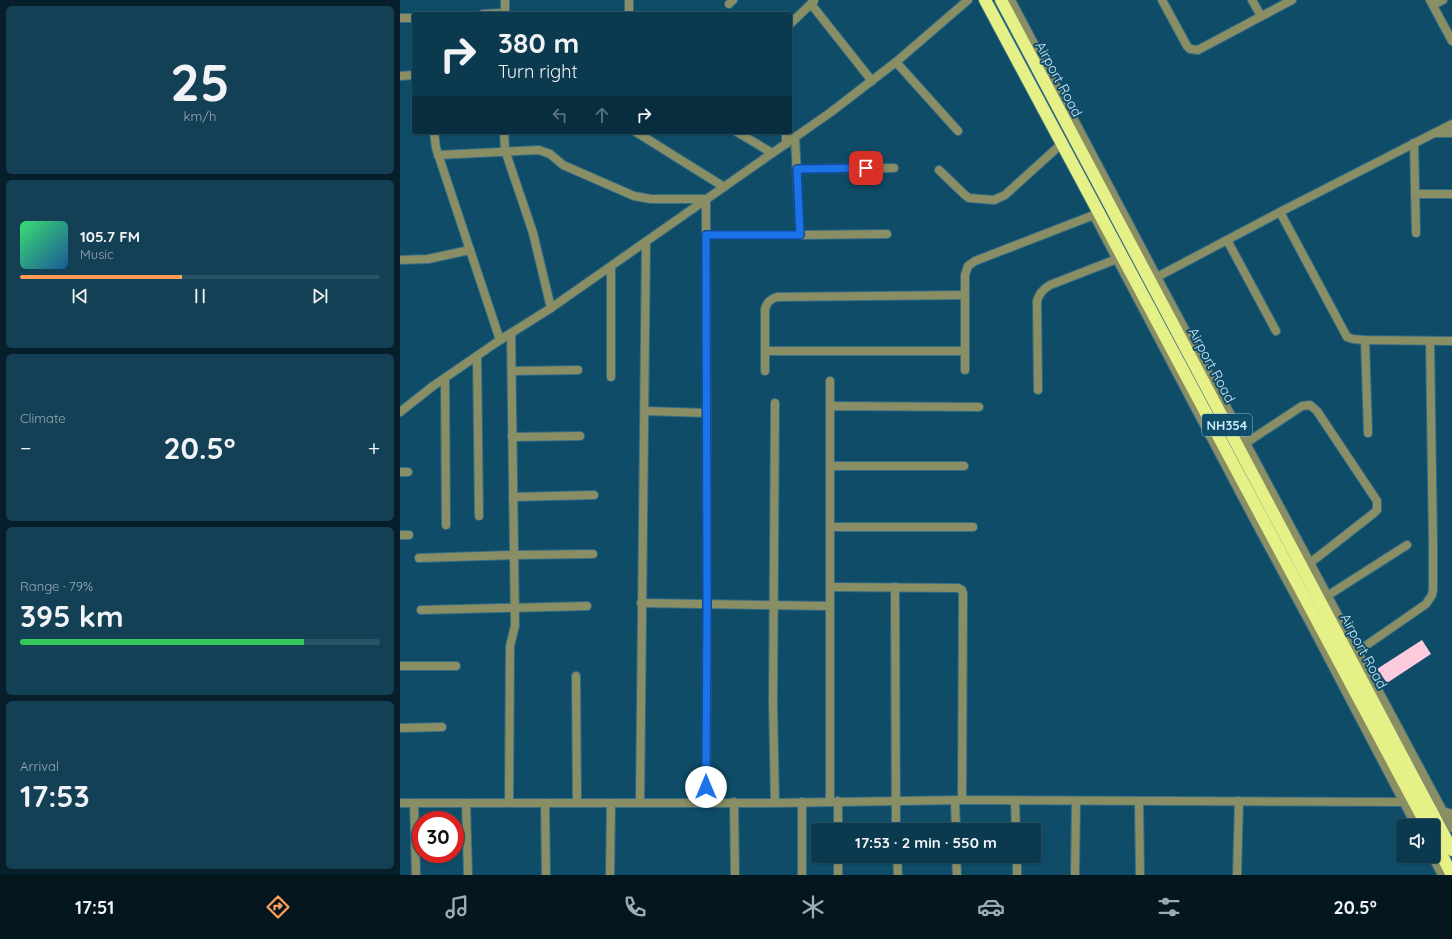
<!DOCTYPE html>
<meta charset="utf-8">
<style>
:root{--surface:#0b394e;--page:#144055;--text:#f1f3f6;--muted:#9aacb6;--line:#2b5366;--accent:#fe9c58}
body{margin:0;font-family:Quicksand,sans-serif;background:var(--page);color:var(--text);height:100vh;display:flex;flex-direction:column;font-size:15px;white-space:nowrap}
*{box-sizing:border-box;margin:0}
p{font-size:13px;color:var(--muted)}
.icon{flex:none;width:22px;height:22px;fill:none;stroke:currentColor;stroke-width:2;stroke-linecap:round;stroke-linejoin:round}
.map{position:relative;flex:1;overflow:hidden}
.details{display:flex;flex-direction:column;gap:6px;padding:6px;background:#061f2b;width:400px}
.details>*{flex:none}
.hud{position:absolute;left:12px;top:12px;width:380px;height:122px;border-radius:4px;box-shadow:0 1px 3px #0004,0 0 0 1px var(--line);background:#0b394e;color:var(--text);overflow:hidden}
.fabs{position:absolute;left:996px;top:819px;display:grid;gap:8px}
.fabs a{display:grid;place-items:center;width:44px;height:44px;border-radius:4px;background:var(--surface);box-shadow:0 1px 3px #0004,0 0 0 1px var(--line);font-size:20px}
.speed{position:absolute;left:12px;top:811px;display:flex;gap:8px;font-size:20px;font-weight:700;text-align:center}
.speed>*{display:grid;place-content:center;width:52px;height:52px;border-radius:50%;background:var(--surface);box-shadow:0 1px 3px #0004,0 0 0 1px var(--line);line-height:1}
.speed .limit{border:6px solid #d22;background:#fff;color:#111}
.pin{position:absolute;display:grid;place-items:center;width:34px;height:34px;color:#fff;margin:-17px;border-radius:8px;box-shadow:0 2px 6px #0006}
.me{position:absolute;width:44px;margin:-22px;rotate:0deg;stroke-linejoin:round;filter:drop-shadow(0 0 3px #0008)}
.turn{display:flex;align-items:center;gap:14px;height:84px;padding:0 20px;font-size:18px}
.turn .icon{width:52px;height:52px;stroke-width:2.5}
.turn b{display:block;font-size:28px;line-height:34px}
.lanes{display:flex;align-items:center;height:38px;padding:0 20px;background:#0003;justify-content:center;gap:20px;direction:ltr}
.lanes .off{opacity:.35}
.big{font-size:30px;font-weight:800;line-height:1.1}
.details .card{flex:1;display:flex;flex-direction:column;justify-content:center;gap:6px;min-width:0;padding:0 14px;border-radius:6px;background:var(--page)}
.details .dial{align-items:center;gap:0}
.dial b{font-size:52px;line-height:1}
.song{display:flex;align-items:center;gap:12px}
.cover{width:48px;height:48px;border-radius:6px;background:linear-gradient(135deg,hsl(140 70% 55%),hsl(210 70% 35%))}
.played{height:4px;border-radius:2px;background:linear-gradient(90deg,var(--accent) 45%,var(--line) 45%)}
.keys{display:flex;justify-content:space-around;direction:ltr}
.heat{display:flex;justify-content:space-between;align-items:center;font-size:22px;direction:ltr}
.charge{height:6px;border-radius:3px;background:linear-gradient(90deg,#34c759 79%,var(--line) 0)}
.trip{position:absolute;left:411px;top:823px;width:230px;height:40px;border-radius:4px;background:var(--surface);box-shadow:0 1px 3px #0004,0 0 0 1px var(--line);font-weight:800;line-height:40px;text-align:center}
.dock{display:flex;height:64px;justify-content:space-around;align-items:center;background:#04171f;color:var(--muted)}
.dock .icon{width:28px;height:28px}
.dock .current{color:var(--accent)}
.dock b{font-size:18px;color:var(--text)}
main{display:flex;flex:1;min-height:0}
.map>svg:first-child{display:block}
</style>
<main>
<section class="details">
<div class="card dial"><b>25</b><p>km/h</p></div>
<div class="card">
<div class="song"><i class="cover"></i><div><b>105.7 FM</b><p>Music</p></div></div>
<div class="played"></div>
<div class="keys"><svg class="icon" aria-label="previous" viewBox="0 0 24 24"><path d="M18 5L8 12l10 7zM5 5v14"/></svg><svg class="icon" aria-label="pause" viewBox="0 0 24 24"><path d="M8 5v14M16 5v14"/></svg><svg class="icon" aria-label="next" viewBox="0 0 24 24"><path d="M6 5l10 7-10 7zM19 5v14"/></svg></div>
</div>
<div class="card"><p>Climate</p>
<div class="heat"><a>−</a><b class="big">20.5°</b><a>+</a></div>
</div>
<div class="card"><p>Range · 79%</p><b class="big">395 km</b><div class="charge"></div></div>
<div class="card"><p>Arrival</p><b class="big">17:53</b></div>
</section>
<div class="map">
<svg width="1052" height="875" viewBox="0 0 1052 875">
<rect width="100%" height="100%" fill="#0f4c68"/>
<polygon fill="#fccbde" points="1022,640 1031,654 987,683 977,669"/>
<g fill="none" stroke-linecap="round" stroke-linejoin="round">
<g stroke="#346b85" stroke-width="10">
<g id="street">
<polyline points="611,0 757,277 1052,828"/>
<polyline points="762,0 787,46 790,49 798,50 892,0"/>
<polyline points="852,0 861,16"/>
<polyline points="1030,0 1052,41"/>
<polyline points="329,4 333,0"/>
<polyline points="411,4 472,81"/>
<polyline points="1033,5 1043,0"/>
<polyline points="83,14 105,13"/>
<polyline points="105,14 105,0"/>
<polyline points="229,14 229,0"/>
<polyline points="0,18 14,18"/>
<polyline points="390,24 414,1"/>
<polyline points="496,62 558,131"/>
<polyline points="0,76 14,75"/>
<polyline points="34,132 36,148 100,340"/>
<polyline points="104,132 105,150 133,233 151,308"/>
<polyline points="236,132 324,187"/>
<polyline points="337,132 372,153"/>
<polyline points="386,132 386,144"/>
<polyline points="1035,133 1052,133"/>
<polyline points="395,138 400,235 487,234"/>
<polyline points="1014,143 1016,233"/>
<polyline points="38,155 139,150 150,154 163,165 234,196 251,199 306,199 307,605 306,802"/>
<polyline points="397,169 494,168"/>
<polyline points="539,170 565,195 569,198 594,200 605,195 658,147"/>
<polyline points="1015,194 1052,194"/>
<polyline points="880,212 947,337 953,339 965,340 1052,341"/>
<polyline points="695,218 860,531 911,625 1016,826"/>
<polyline points="306,235 400,235"/>
<polyline points="827,240 876,331"/>
<polyline points="0,260 28,259 70,250"/>
<polyline points="211,267 211,377"/>
<polyline points="757,277 880,212 1052,124"/>
<polyline points="965,340 968,433"/>
<polyline points="365,351 565,351"/>
<polyline points="77,356 79,516"/>
<polyline points="565,370 565,275 568,266 575,261 694,215"/>
<polyline points="112,371 178,370"/>
<path d="M365 371V309C367 302 370 299 377 297L565 295"/>
<polyline points="45,378 46,525"/>
<polyline points="430,381 430,406"/>
<path d="M638 390 637 301C639 293 643 289 650 285L717 259"/>
<polyline points="375,403 373,703 375,803"/>
<polyline points="245,411 307,413"/>
<polyline points="0,412 33,386 100,340 151,308 431,112 496,62 568,0"/>
<polyline points="112,437 180,436"/>
<polyline points="846,443 902,406 910,405 917,411 977,501 977,510 974,513 910,563"/>
<polyline points="430,466 564,466"/>
<polyline points="0,472 8,472"/>
<polyline points="113,497 194,495"/>
<polyline points="430,527 573,527"/>
<polyline points="0,535 9,535"/>
<polyline points="19,558 114,555 193,554"/>
<polyline points="430,587 558,588 562,590 563,594 562,800"/>
<polyline points="495,587 496,830"/>
<polyline points="927,596 1007,545"/>
<polyline points="241,603 430,606"/>
<polyline points="21,610 187,606"/>
<polyline points="958,651 1026,604 1032,595 1033,590 1033,544 1030,341"/>
<polyline points="0,666 56,666"/>
<polyline points="176,676 177,803"/>
<polyline points="0,728 42,727"/>
<polyline points="430,801 430,406 579,407"/>
<polyline points="438,801 438,830"/>
<polyline points="555,801 556,830"/>
<polyline points="615,801 616,830"/>
<polyline points="240,802 246,242"/>
<polyline points="334,802 335,875"/>
<polyline points="739,802 740,875"/>
<polyline points="0,803 375,803 562,800 1003,802 1028,806 1052,814"/>
<polyline points="14,803 16,875"/>
<polyline points="66,803 68,875"/>
<polyline points="109,803 110,646 115,626 111,333"/>
<polyline points="145,803 146,875"/>
<polyline points="438,856 438,875"/>
<polyline points="497,856 498,875"/>
<polyline points="556,856 557,875"/>
<polyline points="617,856 617,875"/>
<polyline points="1032,856 1042,875"/>
<polyline points="210,875 211,803"/>
<polyline points="402,875 402,802"/>
<polyline points="675,875 676,801"/>
<polyline points="837,875 839,801"/>
</g>
</g>
<g stroke="#346b85" stroke-width="14">
<g id="highway">
<polyline points="585,0 1027,826"/>
<polyline points="601,0 1052,850"/>
<polyline points="1033,838 1052,875"/>
</g>
</g>
<use href="#street" stroke="#898e65" stroke-width="8"/>
<use href="#highway" stroke="#e5f086" stroke-width="12"/>
</g>
<g fill="none" stroke-linecap="round" stroke-linejoin="round">
<g stroke="#114b97" stroke-width="10">
<polyline id="route" points="306,787 307,605 306,235 400,235 397,169 466,168"/>
</g>
<use href="#route" stroke="#1a73e8" stroke-width="7"/>
</g>
<g text-anchor="middle" dominant-baseline="central" stroke-width="4" stroke-linejoin="round" paint-order="stroke">
<rect fill="#0f4c68" stroke="#92b8cc" stroke-width="1" x="802" y="414" width="50" height="22" rx="3"/>
<g font-size="13" font-weight="bold" fill="#cae7f7">
<text x="827" y="425">NH354</text>
</g>
<g font-size="14" fill="#cae7f7" stroke="#0f4c68">
<text transform="translate(659 79) rotate(62)">Airport Road</text>
<text transform="translate(812 365) rotate(62)">Airport Road</text>
<text transform="translate(964 651) rotate(62)">Airport Road</text>
</g>
</g>
</svg>
<div class="fabs">
<a><svg class="icon" aria-label="sound" viewBox="0 0 24 24"><path d="M4 9h4l5-4v14l-5-4H4zM17 9q2 3 0 6"/></svg></a>
</div>
<div class="speed"><div class="limit">30</div></div>
<div class="pin" style="left:466px;top:168px;background:#d93025"><svg class="icon" aria-label="arrive" viewBox="0 0 24 24"><path d="M6 21V4h12l-3 4 3 4H6"/></svg></div>
<svg class="me" style="left:306px;top:787px" viewBox="-20 -20 40 40"><circle r="19" fill="#fff"/><path d="M0-13L10 11 0 6-10 11z" fill="#1a73e8"/></svg>
<div class="trip">17:53 · 2 min · 550 m</div>
<div class="hud">
<div class="turn"><svg class="icon" aria-label="right" viewBox="0 0 24 24"><path d="M7 20v-9h11M14 6l5 5-5 5"/></svg><div><b>380 m</b>Turn right</div></div>
<div class="lanes"><svg class="icon off" aria-label="left" viewBox="0 0 24 24"><path d="M17 20v-9H6M10 6l-5 5 5 5"/></svg><svg class="icon off" aria-label="ahead" viewBox="0 0 24 24"><path d="M12 20V5M6 11l6-6 6 6"/></svg><svg class="icon" aria-label="right" viewBox="0 0 24 24"><path d="M7 20v-9h11M14 6l5 5-5 5"/></svg></div>
</div>
</div>
</main>
<nav class="dock">
<b>17:51</b>
<svg class="icon current" aria-label="directions" viewBox="0 0 24 24"><path d="M12 3l9 9-9 9-9-9zM9 14v-3h6M13 9l2 2-2 2"/></svg>
<svg class="icon" aria-label="music" viewBox="0 0 24 24"><path d="M9 18V5l10-2v13"/><circle cx="6" cy="18" r="3"/><circle cx="16" cy="16" r="3"/></svg>
<svg class="icon" aria-label="phone" viewBox="0 0 24 24"><path d="M5 4h4l2 5-3 2q2 4 5 5l2-3 5 2v4C11 20 4 13 5 4z"/></svg>
<svg class="icon" aria-label="climate" viewBox="0 0 24 24"><path d="M12 3v18M4 7l16 10M4 17L20 7"/></svg>
<svg class="icon" aria-label="car" viewBox="0 0 24 24"><path d="M5 17H2v-5l4-1 3-4h7l3 4 3 1v5h-3M9 17h6M6 11h13"/><circle cx="7" cy="17" r="2"/><circle cx="17" cy="17" r="2"/></svg>
<svg class="icon" aria-label="filters" viewBox="0 0 24 24"><path d="M4 7h16M4 17h16"/><circle cx="9" cy="7" r="2"/><circle cx="15" cy="17" r="2"/></svg>
<b>20.5°</b>
</nav>
